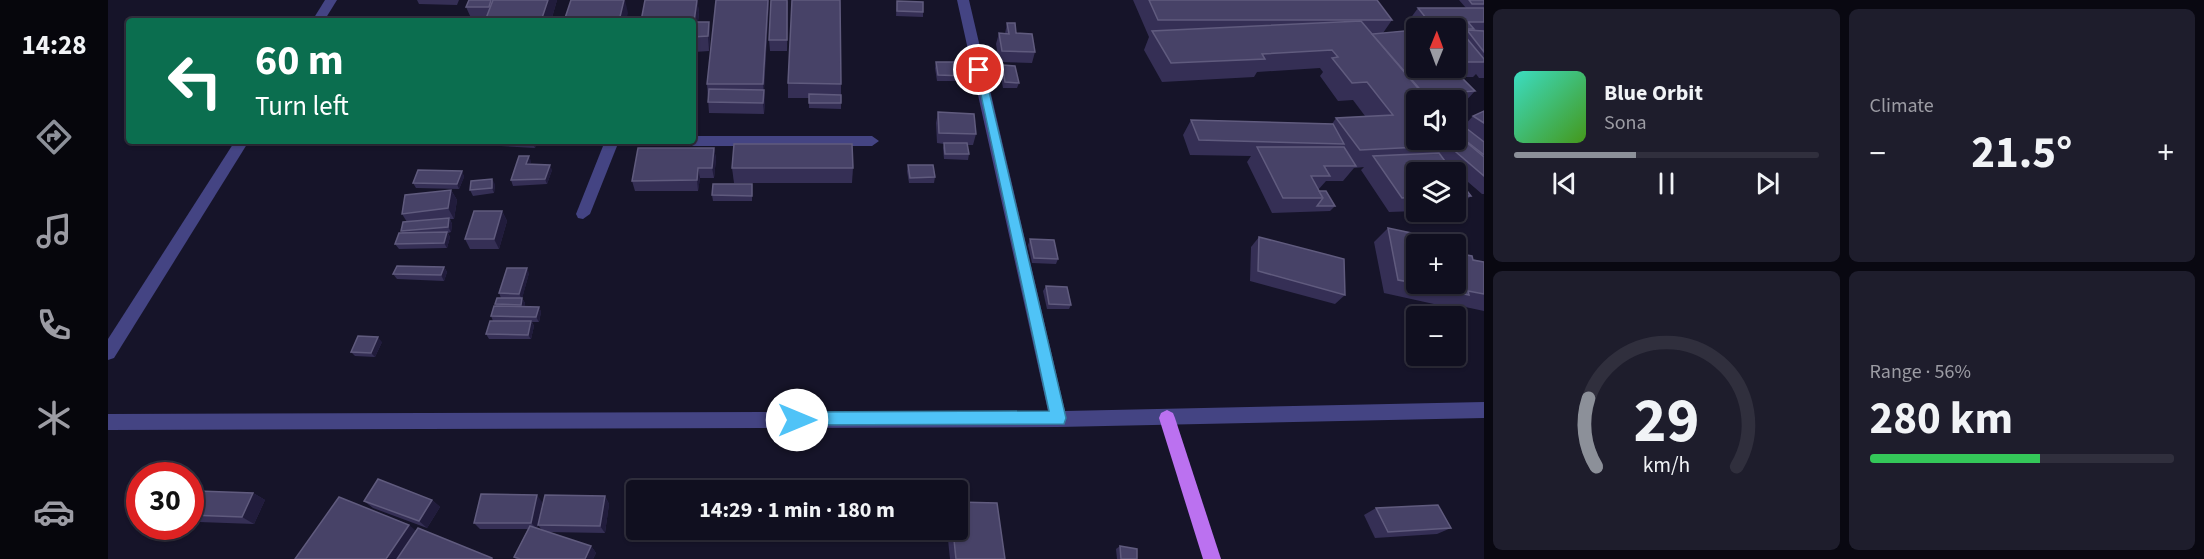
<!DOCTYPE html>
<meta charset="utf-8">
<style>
:root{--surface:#100f1f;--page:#1e1d2c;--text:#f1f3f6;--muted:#9c9ca4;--line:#302f3d;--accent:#8c9099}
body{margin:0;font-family:"Source Sans 3",sans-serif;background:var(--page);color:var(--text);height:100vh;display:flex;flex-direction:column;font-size:22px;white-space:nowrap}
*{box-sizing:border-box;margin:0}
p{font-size:20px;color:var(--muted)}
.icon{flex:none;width:33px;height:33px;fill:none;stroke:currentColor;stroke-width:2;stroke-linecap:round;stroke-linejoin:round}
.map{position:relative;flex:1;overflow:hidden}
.panel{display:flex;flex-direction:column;gap:9px;padding:9px;background:#090811;width:720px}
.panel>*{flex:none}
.hud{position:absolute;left:18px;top:18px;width:570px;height:126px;border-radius:6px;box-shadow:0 2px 4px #0004,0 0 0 2px var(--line);background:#0b6e4f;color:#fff;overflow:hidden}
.needle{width:39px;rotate:1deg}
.controls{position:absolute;left:1298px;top:18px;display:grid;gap:12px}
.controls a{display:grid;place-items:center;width:60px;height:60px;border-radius:6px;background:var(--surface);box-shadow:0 2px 4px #0004,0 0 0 2px var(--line);font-size:30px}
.speed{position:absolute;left:18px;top:462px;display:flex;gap:12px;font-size:30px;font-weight:700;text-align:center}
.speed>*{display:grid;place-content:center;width:78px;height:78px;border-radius:50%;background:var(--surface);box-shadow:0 2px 4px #0004,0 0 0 2px var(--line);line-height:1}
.speed .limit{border:9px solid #d22;background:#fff;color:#111}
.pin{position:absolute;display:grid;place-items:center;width:51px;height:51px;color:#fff;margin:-26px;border:3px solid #fff;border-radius:50%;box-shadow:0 2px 6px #0007}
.me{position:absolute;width:66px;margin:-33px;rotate:90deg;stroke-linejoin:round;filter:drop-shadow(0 0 4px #0008)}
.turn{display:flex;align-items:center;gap:21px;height:126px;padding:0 30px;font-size:27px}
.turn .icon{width:78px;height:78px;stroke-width:2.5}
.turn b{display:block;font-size:42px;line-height:51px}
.big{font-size:45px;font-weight:700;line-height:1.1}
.panel .card{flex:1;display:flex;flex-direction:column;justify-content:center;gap:9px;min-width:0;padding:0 21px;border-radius:9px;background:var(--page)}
.panel .dial{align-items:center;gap:0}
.dial svg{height:156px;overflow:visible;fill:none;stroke:var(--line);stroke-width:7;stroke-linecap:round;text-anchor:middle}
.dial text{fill:var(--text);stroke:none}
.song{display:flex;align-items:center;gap:18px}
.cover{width:72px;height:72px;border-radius:9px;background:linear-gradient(135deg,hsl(170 70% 55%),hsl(100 70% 35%))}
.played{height:6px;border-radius:3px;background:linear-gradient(90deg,var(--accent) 40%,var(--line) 40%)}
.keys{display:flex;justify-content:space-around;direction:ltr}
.heat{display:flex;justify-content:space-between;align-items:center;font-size:33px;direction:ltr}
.charge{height:9px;border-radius:4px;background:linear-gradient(90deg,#34c759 56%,var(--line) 0)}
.panel .tiles{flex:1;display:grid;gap:9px;grid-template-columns:repeat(2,1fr)}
.trip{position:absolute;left:518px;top:480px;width:342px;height:60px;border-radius:6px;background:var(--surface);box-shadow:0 2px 4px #0004,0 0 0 2px var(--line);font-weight:700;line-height:60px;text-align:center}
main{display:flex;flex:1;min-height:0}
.menu{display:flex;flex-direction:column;width:108px;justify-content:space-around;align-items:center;background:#06060c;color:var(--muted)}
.menu .icon{width:42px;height:42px}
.menu .current{color:var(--accent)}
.menu b{font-size:27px;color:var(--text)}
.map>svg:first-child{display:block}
</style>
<main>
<nav class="menu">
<b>14:28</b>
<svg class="icon current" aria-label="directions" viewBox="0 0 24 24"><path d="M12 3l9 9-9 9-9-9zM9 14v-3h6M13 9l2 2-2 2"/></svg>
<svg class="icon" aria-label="music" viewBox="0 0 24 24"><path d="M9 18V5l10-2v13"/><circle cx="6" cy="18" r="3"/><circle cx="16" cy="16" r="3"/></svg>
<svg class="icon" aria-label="phone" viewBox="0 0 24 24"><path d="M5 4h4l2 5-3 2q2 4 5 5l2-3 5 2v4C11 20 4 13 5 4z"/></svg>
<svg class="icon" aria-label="climate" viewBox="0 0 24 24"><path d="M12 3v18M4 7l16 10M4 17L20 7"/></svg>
<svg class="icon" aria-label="car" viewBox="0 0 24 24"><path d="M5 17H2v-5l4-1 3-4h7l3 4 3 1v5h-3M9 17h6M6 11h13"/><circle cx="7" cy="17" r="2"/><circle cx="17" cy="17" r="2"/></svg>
</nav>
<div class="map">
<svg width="1376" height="559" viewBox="0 0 1376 559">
<rect width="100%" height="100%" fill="#161429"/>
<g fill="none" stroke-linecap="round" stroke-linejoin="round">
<g fill="#444483" fill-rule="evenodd">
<polygon points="217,0 229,0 216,21 204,21"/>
<polygon points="849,0 861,0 957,411 1376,402 1376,418 950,427 0,430 0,414 940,411"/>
<polygon points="585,136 764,136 771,141 764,146 585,146 578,141 585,141"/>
<polygon points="127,141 141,141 6,358 0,360 0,339"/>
<polygon points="497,141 511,141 482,214 475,219 470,218 468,214"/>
</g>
<polygon fill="#bb71f0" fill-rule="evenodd" points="1059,410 1065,413 1067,418 1113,559 1095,559 1051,418 1053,413"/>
</g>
<g fill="#352f55" fill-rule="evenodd">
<polygon points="309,0 351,0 349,5 311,4"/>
<polygon points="361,0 449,0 443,21 377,21 378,18 363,18 358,7"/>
<polygon points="537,0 589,0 591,12 590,22 601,22 602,37 601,51 586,52 585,65 585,21"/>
<polygon points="661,0 656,90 657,101 656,114 601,113 599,84"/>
<polygon points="680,0 679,51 662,51 661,40"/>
<path d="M1025 0H1269L1284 20 1275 33 1305 30 1299 23 1310 8H1358L1351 0H1376V78H1371L1368 74 1365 77H1354L1367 91 1353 106H1347V100H1308V140L1330 145 1334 140H1347L1352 130 1365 116 1376 111V194H1374L1338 163 1308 172V211L1281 212 1253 170 1256 167 1246 168 1235 181H1218L1210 190 1227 206 1222 211 1164 213 1139 162 1143 156 1082 155 1075 135 1083 120 1224 124 1228 118 1257 116 1245 100 1230 101 1212 76 1215 72 1212 68 1149 72 1146 77 1054 82 1036 50 1041 37ZM1308 28H1347V68H1308Z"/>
<polygon points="789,1 815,12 815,17 788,16"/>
<polygon points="899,23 927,52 924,63 891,62 888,44 891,33 897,34"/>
<polygon points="828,62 857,76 856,81 829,81 827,68"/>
<polygon points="894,65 911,83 909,88 895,88 892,71"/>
<polygon points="680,83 733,84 733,109 701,108 701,98 680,98"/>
<polygon points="830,112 868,134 865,145 859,145 861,154 860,160 836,159 835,148 836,144 829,143 828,123"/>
<polygon points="391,141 429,141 427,148 393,146"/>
<polygon points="606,148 608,159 606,178 592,178 590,191 527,191 524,181"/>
<polygon points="423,161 422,164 444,170 439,184 405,186 403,180"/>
<polygon points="800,165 827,177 826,183 801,183 799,171"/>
<polygon points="624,168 745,168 744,183 626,183"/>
<polygon points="354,171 356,177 351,189 308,188 305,183"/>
<polygon points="1347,175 1363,196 1347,210"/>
<polygon points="387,184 386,193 365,196 362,190"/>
<polygon points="644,184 644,201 605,201 604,195"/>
<polygon points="343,190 349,200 346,219 342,219 344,224 343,232 340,233 342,237 339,248 291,249 287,244 294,233 293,231 299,222 294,214"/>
<polygon points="394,211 399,221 391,249 362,249 357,239"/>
<polygon points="1280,228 1308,244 1376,262 1376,311 1348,305 1344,308 1276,293 1266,242"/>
<polygon points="1151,237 1237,295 1227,304 1142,281 1143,247"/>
<polygon points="922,239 950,259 948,264 924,263 920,245"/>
<polygon points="336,267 339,272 336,281 289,279 285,274"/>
<polygon points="421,273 414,298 417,303 416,307 431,307 433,312 431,322 424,322 426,326 423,339 381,339 378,334 385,321 383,316 388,306 387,304 393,298 391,293"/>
<polygon points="938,286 963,305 961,309 939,309 935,291"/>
<polygon points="274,342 267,357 247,356 243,352"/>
<polygon points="145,493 157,500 146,524 91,522 82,517 82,506"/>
<polygon points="497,496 501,504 497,533 439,532 483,546 488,553 485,559 408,559 406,557 420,529 372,529 366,523 434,502 429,528 434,530 430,525"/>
<polygon points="324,500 332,507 319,528 265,508 256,501"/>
<polygon points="1268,508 1343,528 1329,534 1267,538 1256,515"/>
<polygon points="839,530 849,530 897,559 842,559"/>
<polygon points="1012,546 1029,559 1009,559 1008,549"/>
</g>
<g fill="#211c3c">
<polygon points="440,0 449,0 443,21 433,21"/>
<polygon points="516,0 517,0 520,13 518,21 511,21"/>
<polygon points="589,0 591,12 588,37 586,22"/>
<polygon points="660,0 661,0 655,99 655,84"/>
<polygon points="601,22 602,37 601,51 600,36"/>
<polygon points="585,41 586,52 585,65"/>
<polygon points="656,90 657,101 656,114 655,103"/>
<polygon points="424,141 429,141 427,148"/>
<polygon points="606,148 608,159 606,178 604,168"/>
<polygon points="421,156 423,161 420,170 418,164"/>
<polygon points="442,165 444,170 439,184 437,179"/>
<polygon points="590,168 592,178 590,191 589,180"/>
<polygon points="354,171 356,177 351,189 349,184"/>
<polygon points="384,179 387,184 386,193 384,188"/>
<polygon points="343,190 349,200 346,219 340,208"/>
<polygon points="394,211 399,221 391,249 386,239"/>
<polygon points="341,218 344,224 343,232 340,227"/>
<polygon points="339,232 342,237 339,248 336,243"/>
<polygon points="336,267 339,272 336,281 333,275"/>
<polygon points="419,268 421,273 414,299 411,294"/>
<polygon points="414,298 417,303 415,310 413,305"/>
<polygon points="431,307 433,312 431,322 428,317"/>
<polygon points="423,321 426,326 423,339 420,335"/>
<polygon points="270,337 274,342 267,357 263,353"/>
<polygon points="145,493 157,500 146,524 134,517"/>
<polygon points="429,495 434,502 429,529 423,523"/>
<polygon points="497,496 501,504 497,533 492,526"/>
<polygon points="324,500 332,507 319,528 311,521"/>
<polygon points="301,525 312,534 296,559 278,559"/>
<polygon points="483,546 488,553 485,559 477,559"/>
</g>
<g fill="#474267" stroke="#605b7e" stroke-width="1.5">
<polygon points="361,0 383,0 381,7 358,7"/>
<polygon points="385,0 440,0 433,21 377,21"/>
<polygon points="463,0 516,0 511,21 456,21"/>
<polygon points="537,0 589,0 586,22 601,22 600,36 585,37 585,21 533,21"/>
<polygon points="608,0 660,0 655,84 599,84"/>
<polygon points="663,0 679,0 679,40 661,40"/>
<polygon points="684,0 732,0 733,84 680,83"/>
<polygon points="1041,0 1269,0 1284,20 1050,20"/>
<polygon points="1361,0 1376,0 1376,4 1364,4"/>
<polygon points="789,1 815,2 815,12 789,11"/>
<polygon points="1310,8 1376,8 1376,22 1360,22 1366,29 1351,29 1376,59 1376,62 1353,62 1347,54 1347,28 1326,28"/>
<polygon points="1253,21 1320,100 1308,100 1308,140 1326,140 1331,146 1252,150 1228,118 1285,115 1259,82 1244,83 1224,58 1230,57 1224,50 1154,54 1157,59 1063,63 1044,31"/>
<polygon points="899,23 907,23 908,33 924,34 927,52 894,51 891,33 901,34"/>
<polygon points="1307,30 1308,68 1344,68 1367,91 1317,95 1264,34"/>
<polygon points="1359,30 1376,31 1376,52"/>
<polygon points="828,62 855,62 857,76 830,75"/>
<polygon points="894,65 907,66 911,83 897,82"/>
<polygon points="601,89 656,90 655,103 600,102"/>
<polygon points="701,94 733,95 733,103 701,103"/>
<polygon points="1376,111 1376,123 1365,116"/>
<polygon points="830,112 866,114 868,134 831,133"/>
<polygon points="1083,120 1225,124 1236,144 1091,140"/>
<polygon points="1347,120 1355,127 1347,129"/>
<polygon points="1358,128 1376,142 1376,155 1358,141 1357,141 1351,136 1347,137 1347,131"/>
<polygon points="1351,136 1376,157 1376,176 1334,140 1347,140 1347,137"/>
<polygon points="836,143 859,143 861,154 837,154"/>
<polygon points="626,144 744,144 745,168 624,168"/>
<polygon points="1149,147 1236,147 1248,166 1216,166 1222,176 1203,176 1215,198 1175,198"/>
<polygon points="530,148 606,148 604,168 590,168 589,180 524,181"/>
<polygon points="1331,153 1345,172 1308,172 1308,197 1294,198 1265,156"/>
<polygon points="411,156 421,156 418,164 442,165 437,179 403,180"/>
<polygon points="800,165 825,165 827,177 802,178"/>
<polygon points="310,170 354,171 349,184 305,183"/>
<polygon points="1347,175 1363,196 1347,196"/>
<polygon points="384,179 384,188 362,190 363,181"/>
<polygon points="605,184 644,184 644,196 604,195"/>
<polygon points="343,190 340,208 294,214 297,195"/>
<polygon points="1211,191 1218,191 1227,206 1209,206 1215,198"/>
<polygon points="366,211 394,211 386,239 357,239"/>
<polygon points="341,218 340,227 293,231 295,222"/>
<polygon points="1280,228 1336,240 1337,244 1308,244 1308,283 1290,280"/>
<polygon points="339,232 336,243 287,244 291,233"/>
<polygon points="1151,237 1236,259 1237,295 1150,271"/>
<polygon points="922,239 946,240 950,259 926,258"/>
<polygon points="1347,253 1364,256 1365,260 1376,262 1376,294 1360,291 1361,295 1308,284 1347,284"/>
<polygon points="289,266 336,267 333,275 285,274"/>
<polygon points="399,268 419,268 411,294 391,293"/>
<polygon points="938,286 959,287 963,305 941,304"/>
<polygon points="389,298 414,298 413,305 387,304"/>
<polygon points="386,306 431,307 428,317 383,316"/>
<polygon points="382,321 423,321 420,335 378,334"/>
<polygon points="250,336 270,337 263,353 243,352"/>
<polygon points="270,479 324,500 311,521 256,501"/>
<polygon points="90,491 145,493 134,517 82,515 82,506"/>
<polygon points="373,494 429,495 423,523 366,523"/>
<polygon points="437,495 497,496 492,526 430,525"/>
<polygon points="231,497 301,525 278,559 187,559"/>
<polygon points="849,502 889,503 897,559 848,559 845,530 849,530"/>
<polygon points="1330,505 1343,528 1280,532 1268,508"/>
<polygon points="422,526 483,546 477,559 412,559 406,557"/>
<polygon points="310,528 384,558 384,559 289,559"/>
<polygon points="1012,546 1029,549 1029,559 1013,559"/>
</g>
<polygon fill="#4fc3f7" stroke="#337fa1" stroke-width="1.5" points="867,67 876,70 958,418 956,424 683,425 681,420 683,415 689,412 941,411"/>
</svg>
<div class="controls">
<a><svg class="needle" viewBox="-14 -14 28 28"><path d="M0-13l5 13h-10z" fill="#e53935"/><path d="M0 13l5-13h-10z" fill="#9c9ca4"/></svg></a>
<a><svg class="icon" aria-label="sound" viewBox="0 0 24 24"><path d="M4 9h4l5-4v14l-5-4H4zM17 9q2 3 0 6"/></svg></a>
<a><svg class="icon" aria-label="layers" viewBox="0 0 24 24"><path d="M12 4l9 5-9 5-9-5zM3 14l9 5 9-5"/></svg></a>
<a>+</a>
<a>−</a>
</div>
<div class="speed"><div class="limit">30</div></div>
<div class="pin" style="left:871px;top:70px;background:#d93025"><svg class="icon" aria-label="arrive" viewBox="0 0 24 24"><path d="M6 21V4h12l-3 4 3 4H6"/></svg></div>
<svg class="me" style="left:689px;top:420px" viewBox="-20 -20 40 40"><circle r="19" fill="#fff"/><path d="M0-13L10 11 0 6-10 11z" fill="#4fc3f7"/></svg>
<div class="trip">14:29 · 1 min · 180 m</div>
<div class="hud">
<div class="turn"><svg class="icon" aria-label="left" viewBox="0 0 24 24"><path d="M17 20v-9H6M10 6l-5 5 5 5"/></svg><div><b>60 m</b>Turn left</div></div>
</div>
</div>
<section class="panel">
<div class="tiles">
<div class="card">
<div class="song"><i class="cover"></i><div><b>Blue Orbit</b><p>Sona</p></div></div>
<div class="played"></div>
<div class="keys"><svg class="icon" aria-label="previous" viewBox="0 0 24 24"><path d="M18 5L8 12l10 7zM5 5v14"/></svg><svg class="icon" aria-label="pause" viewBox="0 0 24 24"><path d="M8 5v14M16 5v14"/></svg><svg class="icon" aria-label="next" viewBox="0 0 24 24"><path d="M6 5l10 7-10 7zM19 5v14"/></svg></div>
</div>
<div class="card"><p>Climate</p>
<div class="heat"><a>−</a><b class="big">21.5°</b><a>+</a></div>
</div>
<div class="card dial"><svg viewBox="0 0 100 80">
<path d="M14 69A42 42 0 1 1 86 69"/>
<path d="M14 69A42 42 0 0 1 10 34" stroke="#8c9099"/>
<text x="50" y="56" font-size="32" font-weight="700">29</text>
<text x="50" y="72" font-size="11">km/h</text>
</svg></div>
<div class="card"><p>Range · 56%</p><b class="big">280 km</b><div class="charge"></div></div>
</div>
</section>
</main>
